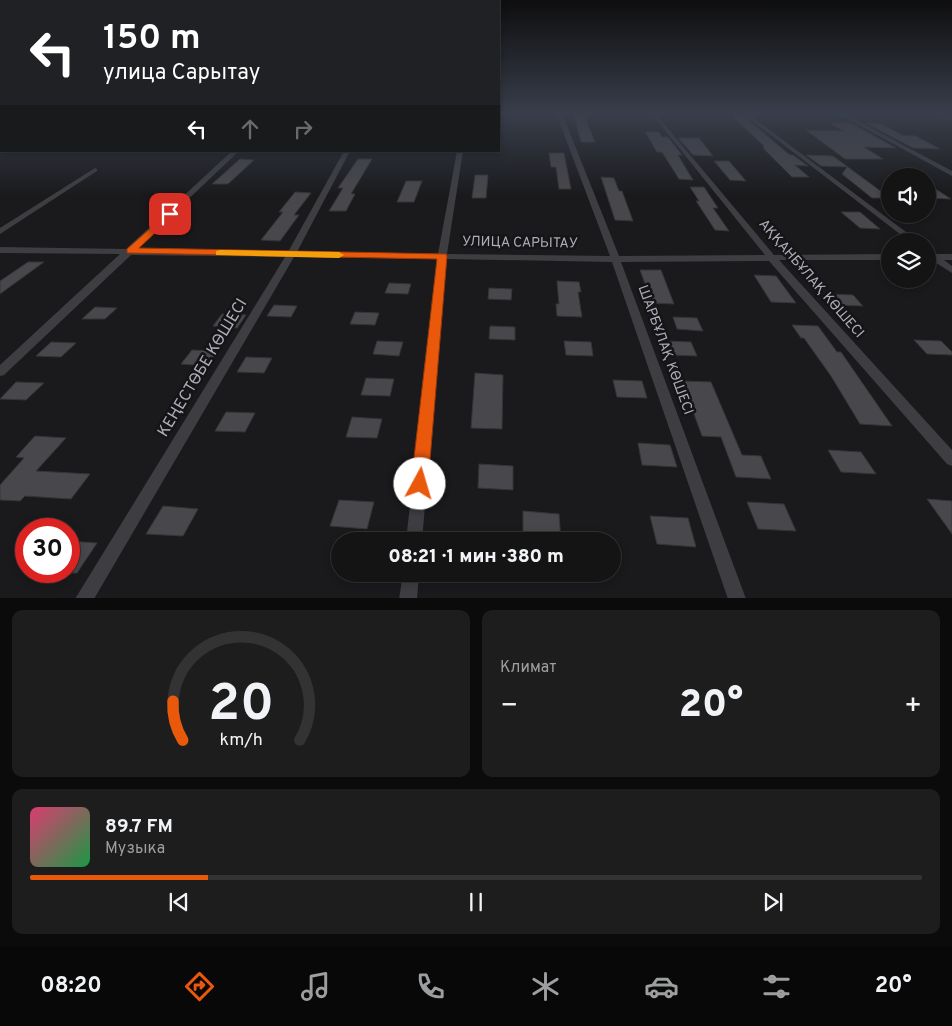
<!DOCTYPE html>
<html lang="ru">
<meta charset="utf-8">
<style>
:root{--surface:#141415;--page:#1d1d1e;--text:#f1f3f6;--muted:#9d9ea0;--line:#333334;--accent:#ea580c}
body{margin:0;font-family:Overpass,sans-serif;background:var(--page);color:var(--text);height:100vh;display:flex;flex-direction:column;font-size:19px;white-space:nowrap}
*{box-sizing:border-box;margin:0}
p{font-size:16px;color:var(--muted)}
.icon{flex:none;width:28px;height:28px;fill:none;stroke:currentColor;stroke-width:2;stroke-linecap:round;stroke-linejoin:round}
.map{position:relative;height:598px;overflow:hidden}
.drawer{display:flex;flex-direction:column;gap:12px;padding:12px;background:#0b0b0c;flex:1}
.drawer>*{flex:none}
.banner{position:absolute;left:0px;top:0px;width:500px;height:152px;box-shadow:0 2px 8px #0003,0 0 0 1px var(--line);background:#202124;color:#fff;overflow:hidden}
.controls{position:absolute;left:881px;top:168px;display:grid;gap:10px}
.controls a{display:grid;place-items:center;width:55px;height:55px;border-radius:50%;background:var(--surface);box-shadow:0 2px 8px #0003,0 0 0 1px var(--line);font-size:25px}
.speed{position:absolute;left:15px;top:518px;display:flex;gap:10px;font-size:25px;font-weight:700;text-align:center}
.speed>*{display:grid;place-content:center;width:65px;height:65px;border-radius:50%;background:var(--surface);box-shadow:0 2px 8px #0003,0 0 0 1px var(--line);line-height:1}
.speed .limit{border:8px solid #d22;background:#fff;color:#111}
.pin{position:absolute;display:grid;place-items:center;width:42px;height:42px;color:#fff;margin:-21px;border-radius:10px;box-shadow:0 2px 8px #0006}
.me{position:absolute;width:55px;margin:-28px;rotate:6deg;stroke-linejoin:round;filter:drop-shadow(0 0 4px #0008)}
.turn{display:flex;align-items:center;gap:18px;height:105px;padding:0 20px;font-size:22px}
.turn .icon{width:65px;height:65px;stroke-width:2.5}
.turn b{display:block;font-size:35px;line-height:42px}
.lanes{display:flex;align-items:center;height:48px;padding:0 20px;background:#0003;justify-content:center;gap:25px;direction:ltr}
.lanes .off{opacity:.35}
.big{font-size:38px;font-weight:800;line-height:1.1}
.drawer .tile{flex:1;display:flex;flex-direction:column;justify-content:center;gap:8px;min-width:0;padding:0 18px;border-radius:10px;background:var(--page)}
.drawer .dial{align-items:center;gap:0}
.dial svg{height:130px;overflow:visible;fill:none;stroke:var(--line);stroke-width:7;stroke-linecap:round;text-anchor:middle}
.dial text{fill:var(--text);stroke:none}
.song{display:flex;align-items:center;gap:15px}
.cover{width:60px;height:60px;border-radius:8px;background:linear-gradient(135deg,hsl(340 70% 55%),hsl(140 70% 35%))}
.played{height:5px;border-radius:2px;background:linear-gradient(90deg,var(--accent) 20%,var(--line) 20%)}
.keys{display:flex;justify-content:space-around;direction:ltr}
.heat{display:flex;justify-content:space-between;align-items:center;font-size:28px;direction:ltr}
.drawer .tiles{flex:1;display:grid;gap:12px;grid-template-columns:1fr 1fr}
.tile:last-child{grid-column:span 2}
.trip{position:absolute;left:331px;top:532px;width:290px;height:50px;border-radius:25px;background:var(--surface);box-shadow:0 2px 8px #0003,0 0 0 1px var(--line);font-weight:800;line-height:50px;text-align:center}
.menu{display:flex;height:80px;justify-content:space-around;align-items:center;background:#080808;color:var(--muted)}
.menu .icon{width:35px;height:35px}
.menu .on{color:var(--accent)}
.menu b{font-size:22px;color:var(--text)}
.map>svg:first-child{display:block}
</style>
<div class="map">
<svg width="952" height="599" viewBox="0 0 952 599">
<rect width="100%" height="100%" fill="#1a1a1c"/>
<g fill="#48474b" stroke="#353437">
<polygon points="573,113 583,113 595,142 581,142"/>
<polygon points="737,113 740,113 790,155 793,155 808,166 795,165 809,177 792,177 763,148 764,146 733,117"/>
<polygon points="830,123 851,123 896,148 864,147 883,159 845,159 806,130 843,131"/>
<polygon points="866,123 881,124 902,135 916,136 940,149 913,148"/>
<polygon points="645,132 659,132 662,137 668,137 682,155 678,155 693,180 679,179 662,152 657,152"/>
<polygon points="678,138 699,138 713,156 693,155"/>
<polygon points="549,153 564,153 571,189 559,189 556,167 551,167"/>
<polygon points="806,155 833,156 890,198 872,198 842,174 847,167 821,166"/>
<polygon points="240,159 254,160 228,184 212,184"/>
<polygon points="358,159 372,159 351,194 355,194 346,211 329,211 343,188 338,188"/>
<polygon points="714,161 729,161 746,181 730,180"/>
<polygon points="475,175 488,175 486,198 472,198"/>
<polygon points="601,177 614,178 619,191 622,191 633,221 615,220"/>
<polygon points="406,181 422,181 414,202 397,202"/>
<polygon points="928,184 951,199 928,198"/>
<polygon points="690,187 704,187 718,208 713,208 729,231 715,230 696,201 699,201"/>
<polygon points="295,192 311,193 294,215 299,215 280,241 261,240 283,212 279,212"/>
<polygon points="841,212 860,212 880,229 860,228"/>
<polygon points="28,262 44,262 0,294 0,281"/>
<polygon points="640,270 661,270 674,304 650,303 646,292 648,292"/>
<polygon points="754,275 776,276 796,303 771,302"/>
<polygon points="557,281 579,282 581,292 578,292 582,317 557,316 556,304 559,304"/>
<polygon points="389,283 411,284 408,294 385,293"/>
<polygon points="489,288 512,289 511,300 488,299"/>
<polygon points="829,294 853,295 863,306 838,305"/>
<polygon points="274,305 297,306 291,317 267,316"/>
<polygon points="95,307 117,308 105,319 82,319"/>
<polygon points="355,312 379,313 375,325 350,324"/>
<polygon points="222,314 246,315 237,328 213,326"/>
<polygon points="673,317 697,318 703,331 677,329"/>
<polygon points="792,325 818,326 837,352 841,352 892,426 860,424 831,376 804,338 801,338"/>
<polygon points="490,326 515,327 515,340 489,339"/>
<polygon points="914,340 941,341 952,352 952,355 927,354"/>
<polygon points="377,341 403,342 399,356 373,354"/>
<polygon points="564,341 591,342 593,356 566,355"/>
<polygon points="665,341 691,342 697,356 670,355"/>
<polygon points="51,342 76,343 61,357 36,356"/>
<polygon points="192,350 217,351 207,366 181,364"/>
<polygon points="246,357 272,358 264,373 237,372"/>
<polygon points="475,373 503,375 502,429 471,428"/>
<polygon points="366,378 394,379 390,396 361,395"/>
<polygon points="613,380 642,381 647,398 617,397"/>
<polygon points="682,381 711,382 742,455 761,456 771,479 736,477 721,437 702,436"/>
<polygon points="16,382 44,383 26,400 0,399"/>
<polygon points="226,412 255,413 245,432 215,431"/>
<polygon points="352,417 382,419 377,438 346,437"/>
<polygon points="35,436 66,438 36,471 90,474 71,499 25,496 20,501 0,500 0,485 24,458 16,457"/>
<polygon points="638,443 670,445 677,467 642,465"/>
<polygon points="828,450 861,452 876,474 841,472"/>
<polygon points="479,464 513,466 513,490 478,488"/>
<polygon points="927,499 952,501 952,534"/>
<polygon points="339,500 374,502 367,529 330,526"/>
<polygon points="747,502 784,504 796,531 758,529"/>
<polygon points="163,506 198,509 183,536 146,534"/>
<polygon points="523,511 559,514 561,541 523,539"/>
<polygon points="650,516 688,518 696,547 657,544"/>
<polygon points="69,541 97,543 77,573 69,573"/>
</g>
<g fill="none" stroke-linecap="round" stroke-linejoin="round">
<g fill="#3e3d42" fill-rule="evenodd">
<polygon points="556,113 562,113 619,256 765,255 651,113 655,113 774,255 890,254 890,260 779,260 952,450 952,466 947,464 769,261 621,262 746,599 728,599 612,262 446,259 422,541 406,541 437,259 294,257 94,599 75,599 285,257 131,255 4,375 0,376 0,365 120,254 0,253 0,247 126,249 232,151 239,151 136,249 288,252 344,151 350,151 297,252 438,254 457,151 463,151 447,254 610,256"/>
<polygon points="742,113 747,113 918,241 909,241"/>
<polygon points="837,113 843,113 952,171 952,176"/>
<polygon points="932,113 938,113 952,118 952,122"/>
<polygon points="95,168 97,169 97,171 0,234 0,228"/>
<polygon points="928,249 937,254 952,254 952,260 944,260 952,266 952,273 930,259 928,256"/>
<polygon points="403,574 419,574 417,599 399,599"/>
</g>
</g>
<linearGradient id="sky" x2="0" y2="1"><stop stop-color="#0e0e0f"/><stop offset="0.58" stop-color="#383e4b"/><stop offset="1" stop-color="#383e4b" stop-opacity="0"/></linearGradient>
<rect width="952" height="196" fill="url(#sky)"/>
<polygon fill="#ea580c" stroke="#983908" points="170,211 173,212 173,216 139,248 446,254 447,256 428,484 426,489 420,491 414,489 411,484 437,259 127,253 127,249"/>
<polygon fill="#f59e0b" points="220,250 339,252 344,255 339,258 216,255 216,251"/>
<g text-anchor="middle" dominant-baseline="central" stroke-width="5" stroke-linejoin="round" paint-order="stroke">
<g font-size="14" fill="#aeaeba" stroke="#151517">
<text transform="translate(520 243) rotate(1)">УЛИЦА САРЫТАУ</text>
<text transform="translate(811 279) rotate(49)">АҚҚАНБҰЛАҚ КӨШЕСІ</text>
<text transform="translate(665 350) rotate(70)">ШАРБҰЛАҚ КӨШЕСІ</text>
</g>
<g font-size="16" fill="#aeaeba" stroke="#151517">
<text transform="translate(203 368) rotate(-59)">КЕҢЕСТӨБЕ КӨШЕСІ</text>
</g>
</g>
</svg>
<div class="controls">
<a><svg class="icon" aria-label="sound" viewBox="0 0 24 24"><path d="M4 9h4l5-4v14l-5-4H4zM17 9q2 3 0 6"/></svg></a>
<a><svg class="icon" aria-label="layers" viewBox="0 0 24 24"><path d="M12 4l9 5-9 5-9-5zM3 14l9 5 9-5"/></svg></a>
</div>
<div class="speed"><div class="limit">30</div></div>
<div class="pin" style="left:170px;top:214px;background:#d93025"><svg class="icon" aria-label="arrive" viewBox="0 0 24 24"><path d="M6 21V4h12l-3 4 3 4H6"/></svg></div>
<svg class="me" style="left:420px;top:484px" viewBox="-20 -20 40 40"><circle r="19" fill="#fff"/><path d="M0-13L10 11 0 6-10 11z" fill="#ea580c"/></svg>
<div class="trip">08:21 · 1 мин · 380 m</div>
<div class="banner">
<div class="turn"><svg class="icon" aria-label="left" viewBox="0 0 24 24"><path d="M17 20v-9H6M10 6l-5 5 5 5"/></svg><div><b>150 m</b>улица Сарытау</div></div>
<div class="lanes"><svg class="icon" aria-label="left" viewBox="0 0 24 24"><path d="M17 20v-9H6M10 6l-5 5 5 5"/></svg><svg class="icon off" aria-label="ahead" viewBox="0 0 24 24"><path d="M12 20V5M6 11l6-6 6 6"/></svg><svg class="icon off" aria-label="right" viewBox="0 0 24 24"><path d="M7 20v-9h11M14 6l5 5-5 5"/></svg></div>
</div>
</div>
<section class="drawer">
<div class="tiles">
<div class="tile dial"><svg viewBox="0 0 100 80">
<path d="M14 69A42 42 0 1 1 86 69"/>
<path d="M14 69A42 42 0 0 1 8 45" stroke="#ea580c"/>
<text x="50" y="56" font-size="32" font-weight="700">20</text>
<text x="50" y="72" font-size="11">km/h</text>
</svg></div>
<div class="tile"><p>Климат</p>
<div class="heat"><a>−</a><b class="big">20°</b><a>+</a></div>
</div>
<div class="tile">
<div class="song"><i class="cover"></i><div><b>89.7 FM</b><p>Музыка</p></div></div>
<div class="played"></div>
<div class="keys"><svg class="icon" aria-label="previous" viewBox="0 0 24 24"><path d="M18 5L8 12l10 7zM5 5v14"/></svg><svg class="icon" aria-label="pause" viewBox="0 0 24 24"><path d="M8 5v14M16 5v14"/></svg><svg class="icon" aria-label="next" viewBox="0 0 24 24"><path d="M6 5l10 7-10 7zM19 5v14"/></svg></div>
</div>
</div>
</section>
<nav class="menu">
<b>08:20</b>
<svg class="icon on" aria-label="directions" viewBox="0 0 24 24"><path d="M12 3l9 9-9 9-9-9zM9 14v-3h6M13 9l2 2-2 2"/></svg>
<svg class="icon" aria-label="music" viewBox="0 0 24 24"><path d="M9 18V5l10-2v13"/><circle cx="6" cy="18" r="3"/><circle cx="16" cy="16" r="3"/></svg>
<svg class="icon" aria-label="phone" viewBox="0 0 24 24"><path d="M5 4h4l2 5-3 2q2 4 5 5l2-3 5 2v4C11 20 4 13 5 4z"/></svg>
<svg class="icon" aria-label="climate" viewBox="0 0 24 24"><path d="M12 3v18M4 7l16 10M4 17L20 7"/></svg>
<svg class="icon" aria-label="car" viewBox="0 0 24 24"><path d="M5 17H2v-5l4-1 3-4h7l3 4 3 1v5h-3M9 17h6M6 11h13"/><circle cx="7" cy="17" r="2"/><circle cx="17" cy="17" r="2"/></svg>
<svg class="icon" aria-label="filters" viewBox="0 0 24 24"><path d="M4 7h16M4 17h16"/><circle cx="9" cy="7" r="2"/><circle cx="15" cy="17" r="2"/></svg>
<b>20°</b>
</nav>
